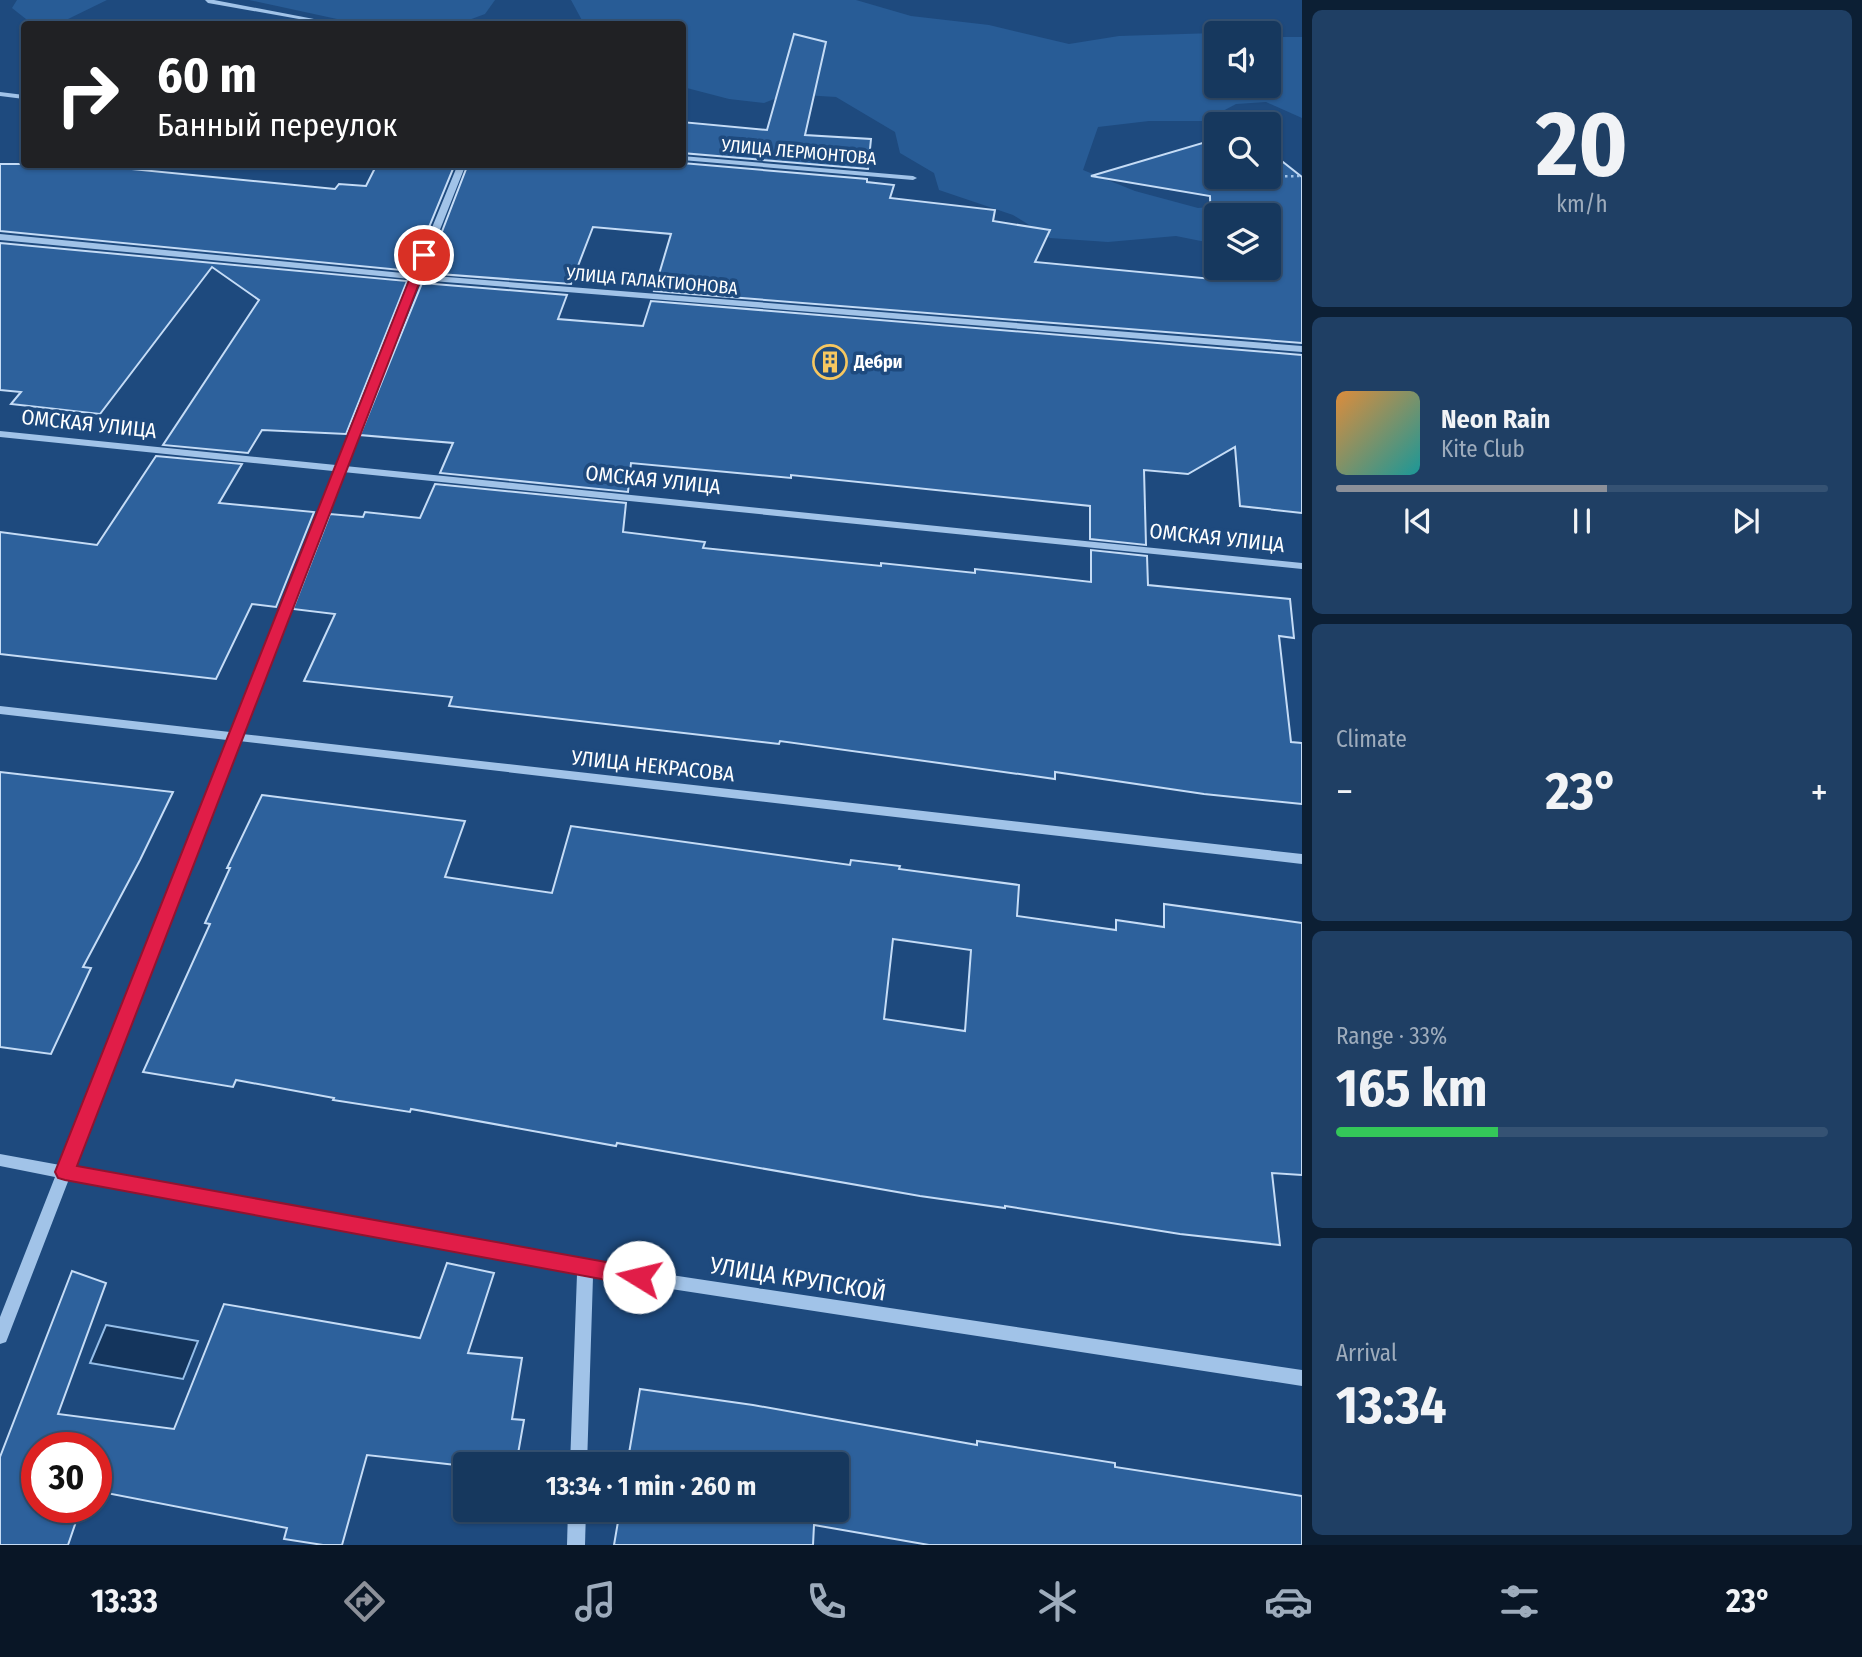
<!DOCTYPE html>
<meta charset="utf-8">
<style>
:root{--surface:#16385e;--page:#1f3f64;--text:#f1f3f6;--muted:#9eacbc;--line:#355273;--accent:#8c9099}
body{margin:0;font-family:"Fira Sans Condensed",sans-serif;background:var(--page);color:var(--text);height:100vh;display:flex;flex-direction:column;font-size:26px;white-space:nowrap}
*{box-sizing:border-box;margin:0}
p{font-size:23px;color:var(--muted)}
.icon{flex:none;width:38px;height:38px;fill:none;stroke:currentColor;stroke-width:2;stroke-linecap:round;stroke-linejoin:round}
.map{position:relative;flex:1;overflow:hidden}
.drawer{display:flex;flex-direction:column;gap:10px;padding:10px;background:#0c1f34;width:560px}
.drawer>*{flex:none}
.banner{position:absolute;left:21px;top:21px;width:665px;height:147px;border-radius:7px;box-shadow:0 2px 5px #0004,0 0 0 2px var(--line);background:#202124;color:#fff;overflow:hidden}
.tools{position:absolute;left:1204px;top:21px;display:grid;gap:14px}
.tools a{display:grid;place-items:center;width:77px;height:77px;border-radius:7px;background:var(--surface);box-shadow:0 2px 5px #0004,0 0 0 2px var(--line);font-size:35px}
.speed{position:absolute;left:21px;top:1432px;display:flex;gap:14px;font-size:35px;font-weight:700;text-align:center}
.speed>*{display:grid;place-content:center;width:91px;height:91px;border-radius:50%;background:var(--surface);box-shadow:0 2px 5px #0004,0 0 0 2px var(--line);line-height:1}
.speed .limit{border:10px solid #d22;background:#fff;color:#111}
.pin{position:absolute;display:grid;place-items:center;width:60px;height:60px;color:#fff;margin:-30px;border:4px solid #fff;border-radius:50%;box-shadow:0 2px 7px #0007}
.me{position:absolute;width:77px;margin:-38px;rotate:279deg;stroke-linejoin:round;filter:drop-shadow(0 0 5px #0008)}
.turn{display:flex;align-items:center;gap:24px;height:147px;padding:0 21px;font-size:32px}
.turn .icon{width:91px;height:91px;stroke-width:2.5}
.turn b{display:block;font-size:49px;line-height:60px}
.big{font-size:52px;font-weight:700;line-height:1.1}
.drawer .widget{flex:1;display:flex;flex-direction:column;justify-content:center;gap:10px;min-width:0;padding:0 24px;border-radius:10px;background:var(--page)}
.drawer .dial{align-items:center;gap:0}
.dial b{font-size:91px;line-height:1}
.song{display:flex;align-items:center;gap:21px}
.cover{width:84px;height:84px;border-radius:10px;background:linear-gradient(135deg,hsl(30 70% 55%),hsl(180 70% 35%))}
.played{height:7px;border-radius:4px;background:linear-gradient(90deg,var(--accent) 55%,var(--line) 55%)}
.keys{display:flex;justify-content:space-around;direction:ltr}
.heat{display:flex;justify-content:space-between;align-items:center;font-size:38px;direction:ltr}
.charge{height:10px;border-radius:5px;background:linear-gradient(90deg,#34c759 33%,var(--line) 0)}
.trip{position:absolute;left:453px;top:1452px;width:396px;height:70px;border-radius:7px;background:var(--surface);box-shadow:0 2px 5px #0004,0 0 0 2px var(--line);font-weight:700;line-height:70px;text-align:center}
.tabs{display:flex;height:112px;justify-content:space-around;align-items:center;background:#091626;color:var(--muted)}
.tabs .icon{width:49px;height:49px}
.tabs .on{color:var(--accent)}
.tabs b{font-size:32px;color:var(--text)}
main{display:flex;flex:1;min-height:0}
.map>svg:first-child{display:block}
</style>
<main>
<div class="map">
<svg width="1302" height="1545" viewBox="0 0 1302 1545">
<rect width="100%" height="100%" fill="#1e4a7e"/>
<g fill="#285c96">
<polygon points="17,0 107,0 66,20 31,23 12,8"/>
<polygon points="249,0 495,0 485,14 458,24 360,24"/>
<polygon points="571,0 856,0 911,16 989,25 1069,44 1119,36 1216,33 1216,86 1269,86 1269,37 1302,37 1302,118 1266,102 1236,104 1204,121 1149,121 1098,127 1083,170 1135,191 1198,208 1239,204 1283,216 1283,248 1269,249 1269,215 1216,215 1216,244 1176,236 1108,242 1050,238 1013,215 939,190 934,173 900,153 895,132 836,97 787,94 764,103 729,99 683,87 682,24 584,24"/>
</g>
<polygon fill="#14355d" stroke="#95bee9" stroke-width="2" points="106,1325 198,1341 183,1379 90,1363"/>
<g fill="#2d619c" stroke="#c5dcf6" stroke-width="2" fill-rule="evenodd">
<polygon points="794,34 826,42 805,135 871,139 868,169 682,153 682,122 767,130"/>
<path d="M1216 139V177H1269V151L1302 177V343L654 291 671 234 593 227 571 284 426 273 468 164 682 163 867 179V182L894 185 890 198 995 210 993 221 1050 230 1035 262 1212 279 1210 196 1091 176ZM1216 215H1269V268H1216Z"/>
<polygon points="0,164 135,164 131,169 335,189 339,184 366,186 377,164 455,164 411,271 0,231"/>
<polygon points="0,243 407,281 346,434 262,430 248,453 163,445 259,300 212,267 100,414 11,404 21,392 0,390"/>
<polygon points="422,283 567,295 558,319 643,326 651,301 1302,355 1302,513 1240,506 1235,447 1188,474 1144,470 1146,545 1090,539 1090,506 791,475 791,478 631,463 628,492 440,473 453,443 360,435"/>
<polygon points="156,456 242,464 219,503 314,512 276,607 252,604 216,679 0,654 0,532 97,545"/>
<polygon points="435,484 626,503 623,532 705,542 703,548 881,566 881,563 975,573 975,569 1091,582 1091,550 1147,556 1148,585 1290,599 1294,638 1279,636 1291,742 1302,743 1302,804 1204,794 1055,772 1055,779 780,741 779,744 449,706 452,697 304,681 335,614 293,609 330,514 363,517 365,512 420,518"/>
<polygon points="0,772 173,792 140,860 83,967 91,968 51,1054 0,1047"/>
<path d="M262 795 465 821 445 877 552 893 571 826 850 865 851 860 900 866 899 869 1019 885 1017 916 1116 930V920L1164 927V904L1302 923V1175L1272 1173 1280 1245 1180 1234 1005 1206V1208L920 1196 617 1143 616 1146 411 1109 410 1112 333 1100 334 1098 236 1080 233 1087 143 1072 210 924 205 923 230 868H227ZM893 939 971 950 965 1031 884 1019Z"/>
<polygon points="447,1263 494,1273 468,1353 522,1358 512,1419 524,1420 516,1465 456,1465 367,1455 342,1545 323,1545 284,1539 287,1528 96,1491 96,1447 37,1447 37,1507 81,1507 68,1545 0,1545 0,1457 72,1271 106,1283 58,1414 174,1429 224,1304 420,1338"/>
<polygon points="640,1389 753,1405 977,1445 977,1441 1115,1463 1115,1467 1302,1496 1302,1545 929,1545 814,1525 813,1545 614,1545 620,1510 836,1510 836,1465 627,1465"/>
</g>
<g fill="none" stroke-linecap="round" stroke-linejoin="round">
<polyline stroke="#a1c3e8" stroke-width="2.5" stroke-dasharray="2.5 3.5" stroke-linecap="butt" points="1243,177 1302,176"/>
<g fill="#a1c3e8" fill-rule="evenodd">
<polygon points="205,0 214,0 340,24 327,24 208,3"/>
<polygon points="0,92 24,95 24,99 0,96"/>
<polygon points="682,156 913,176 917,178 913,180 682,160"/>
<polygon points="458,164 466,164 422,275 1302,346 1302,352 420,280 345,466 1302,563 1302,569 343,472 242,734 1302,854 1302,864 239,741 74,1167 585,1262 1302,1370 1302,1386 593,1277 587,1465 570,1465 577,1274 69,1179 8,1337 6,1342 0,1344 0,1317 55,1177 0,1166 0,1154 60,1165 227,740 0,714 0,706 230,732 333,471 0,437 0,431 336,465 411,279 0,240 0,234 413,274"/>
<polygon points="568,1510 586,1510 585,1545 567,1545"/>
</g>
</g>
<polygon fill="#e11d48" stroke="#92132f" stroke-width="2" points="424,251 430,255 77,1166 639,1268 646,1271 649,1277 646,1284 639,1286 65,1180 58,1178 55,1172 419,255"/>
<defs>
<g id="building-ring" transform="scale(1.75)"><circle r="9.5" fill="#1e4a7e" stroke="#f7c760" stroke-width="1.5"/><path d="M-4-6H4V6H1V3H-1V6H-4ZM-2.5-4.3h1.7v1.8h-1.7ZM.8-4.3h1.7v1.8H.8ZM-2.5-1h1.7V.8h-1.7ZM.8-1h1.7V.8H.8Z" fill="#f7c760"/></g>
</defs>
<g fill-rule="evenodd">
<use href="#building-ring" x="830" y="362"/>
</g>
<g text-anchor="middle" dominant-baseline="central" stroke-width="7" stroke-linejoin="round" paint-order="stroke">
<g font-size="18" fill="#fff" stroke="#1e4a7e">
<text transform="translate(799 152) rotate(5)">УЛИЦА ЛЕРМОНТОВА</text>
<text transform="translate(652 281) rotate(5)">УЛИЦА ГАЛАКТИОНОВА</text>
</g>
<g font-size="18" font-weight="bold" fill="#fff" stroke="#1e4a7e" text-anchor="start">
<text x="854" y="362">Дебри</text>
</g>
<g font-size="21" fill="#fff" stroke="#1e4a7e">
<text transform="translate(89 424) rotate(6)">ОМСКАЯ УЛИЦА</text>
<text transform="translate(653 480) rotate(6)">ОМСКАЯ УЛИЦА</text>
<text transform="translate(1217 538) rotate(6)">ОМСКАЯ УЛИЦА</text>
<text transform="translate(653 766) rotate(6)">УЛИЦА НЕКРАСОВА</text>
</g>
<g font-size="24" fill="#fff" stroke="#1e4a7e">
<text transform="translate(798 1279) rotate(9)">УЛИЦА КРУПСКОЙ</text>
</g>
</g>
</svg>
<div class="tools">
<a><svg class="icon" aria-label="sound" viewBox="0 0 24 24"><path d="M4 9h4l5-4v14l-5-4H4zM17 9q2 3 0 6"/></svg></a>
<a><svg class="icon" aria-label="search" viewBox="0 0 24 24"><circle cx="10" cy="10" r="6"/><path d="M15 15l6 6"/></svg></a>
<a><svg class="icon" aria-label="layers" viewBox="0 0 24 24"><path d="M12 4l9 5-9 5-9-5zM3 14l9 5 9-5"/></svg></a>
</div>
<div class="speed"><div class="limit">30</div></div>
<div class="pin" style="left:424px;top:255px;background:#d93025"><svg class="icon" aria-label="arrive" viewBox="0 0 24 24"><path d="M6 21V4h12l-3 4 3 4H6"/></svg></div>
<svg class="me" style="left:639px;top:1277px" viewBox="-20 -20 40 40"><circle r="19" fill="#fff"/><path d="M0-13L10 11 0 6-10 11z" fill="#e11d48"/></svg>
<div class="trip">13:34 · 1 min · 260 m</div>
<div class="banner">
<div class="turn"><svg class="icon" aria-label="right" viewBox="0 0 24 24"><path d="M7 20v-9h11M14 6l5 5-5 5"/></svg><div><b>60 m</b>Банный переулок</div></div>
</div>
</div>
<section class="drawer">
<div class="widget dial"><b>20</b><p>km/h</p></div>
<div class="widget">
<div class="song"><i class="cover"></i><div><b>Neon Rain</b><p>Kite Club</p></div></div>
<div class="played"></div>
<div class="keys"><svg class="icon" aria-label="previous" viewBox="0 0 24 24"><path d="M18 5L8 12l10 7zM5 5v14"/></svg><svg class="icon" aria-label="pause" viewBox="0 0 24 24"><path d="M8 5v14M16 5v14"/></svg><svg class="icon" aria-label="next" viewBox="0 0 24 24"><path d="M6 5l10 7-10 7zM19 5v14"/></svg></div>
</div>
<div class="widget"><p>Climate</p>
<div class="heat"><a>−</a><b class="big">23°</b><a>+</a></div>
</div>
<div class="widget"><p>Range · 33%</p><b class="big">165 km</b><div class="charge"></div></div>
<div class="widget"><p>Arrival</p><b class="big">13:34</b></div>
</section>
</main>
<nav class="tabs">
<b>13:33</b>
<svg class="icon on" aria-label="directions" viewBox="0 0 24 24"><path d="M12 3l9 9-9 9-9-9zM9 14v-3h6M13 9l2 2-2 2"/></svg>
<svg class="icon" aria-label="music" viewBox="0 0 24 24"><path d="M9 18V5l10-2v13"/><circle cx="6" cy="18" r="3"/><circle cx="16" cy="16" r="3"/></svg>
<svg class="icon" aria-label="phone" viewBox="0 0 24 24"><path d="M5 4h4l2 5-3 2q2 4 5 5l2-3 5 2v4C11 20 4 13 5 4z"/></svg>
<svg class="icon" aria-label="climate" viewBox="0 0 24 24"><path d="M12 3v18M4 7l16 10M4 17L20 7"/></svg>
<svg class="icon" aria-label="car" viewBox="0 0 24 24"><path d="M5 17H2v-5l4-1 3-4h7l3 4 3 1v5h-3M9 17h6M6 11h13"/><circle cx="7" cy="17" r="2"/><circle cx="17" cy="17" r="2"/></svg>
<svg class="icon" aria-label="filters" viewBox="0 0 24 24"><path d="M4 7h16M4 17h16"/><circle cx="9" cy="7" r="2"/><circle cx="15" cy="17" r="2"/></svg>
<b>23°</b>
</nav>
